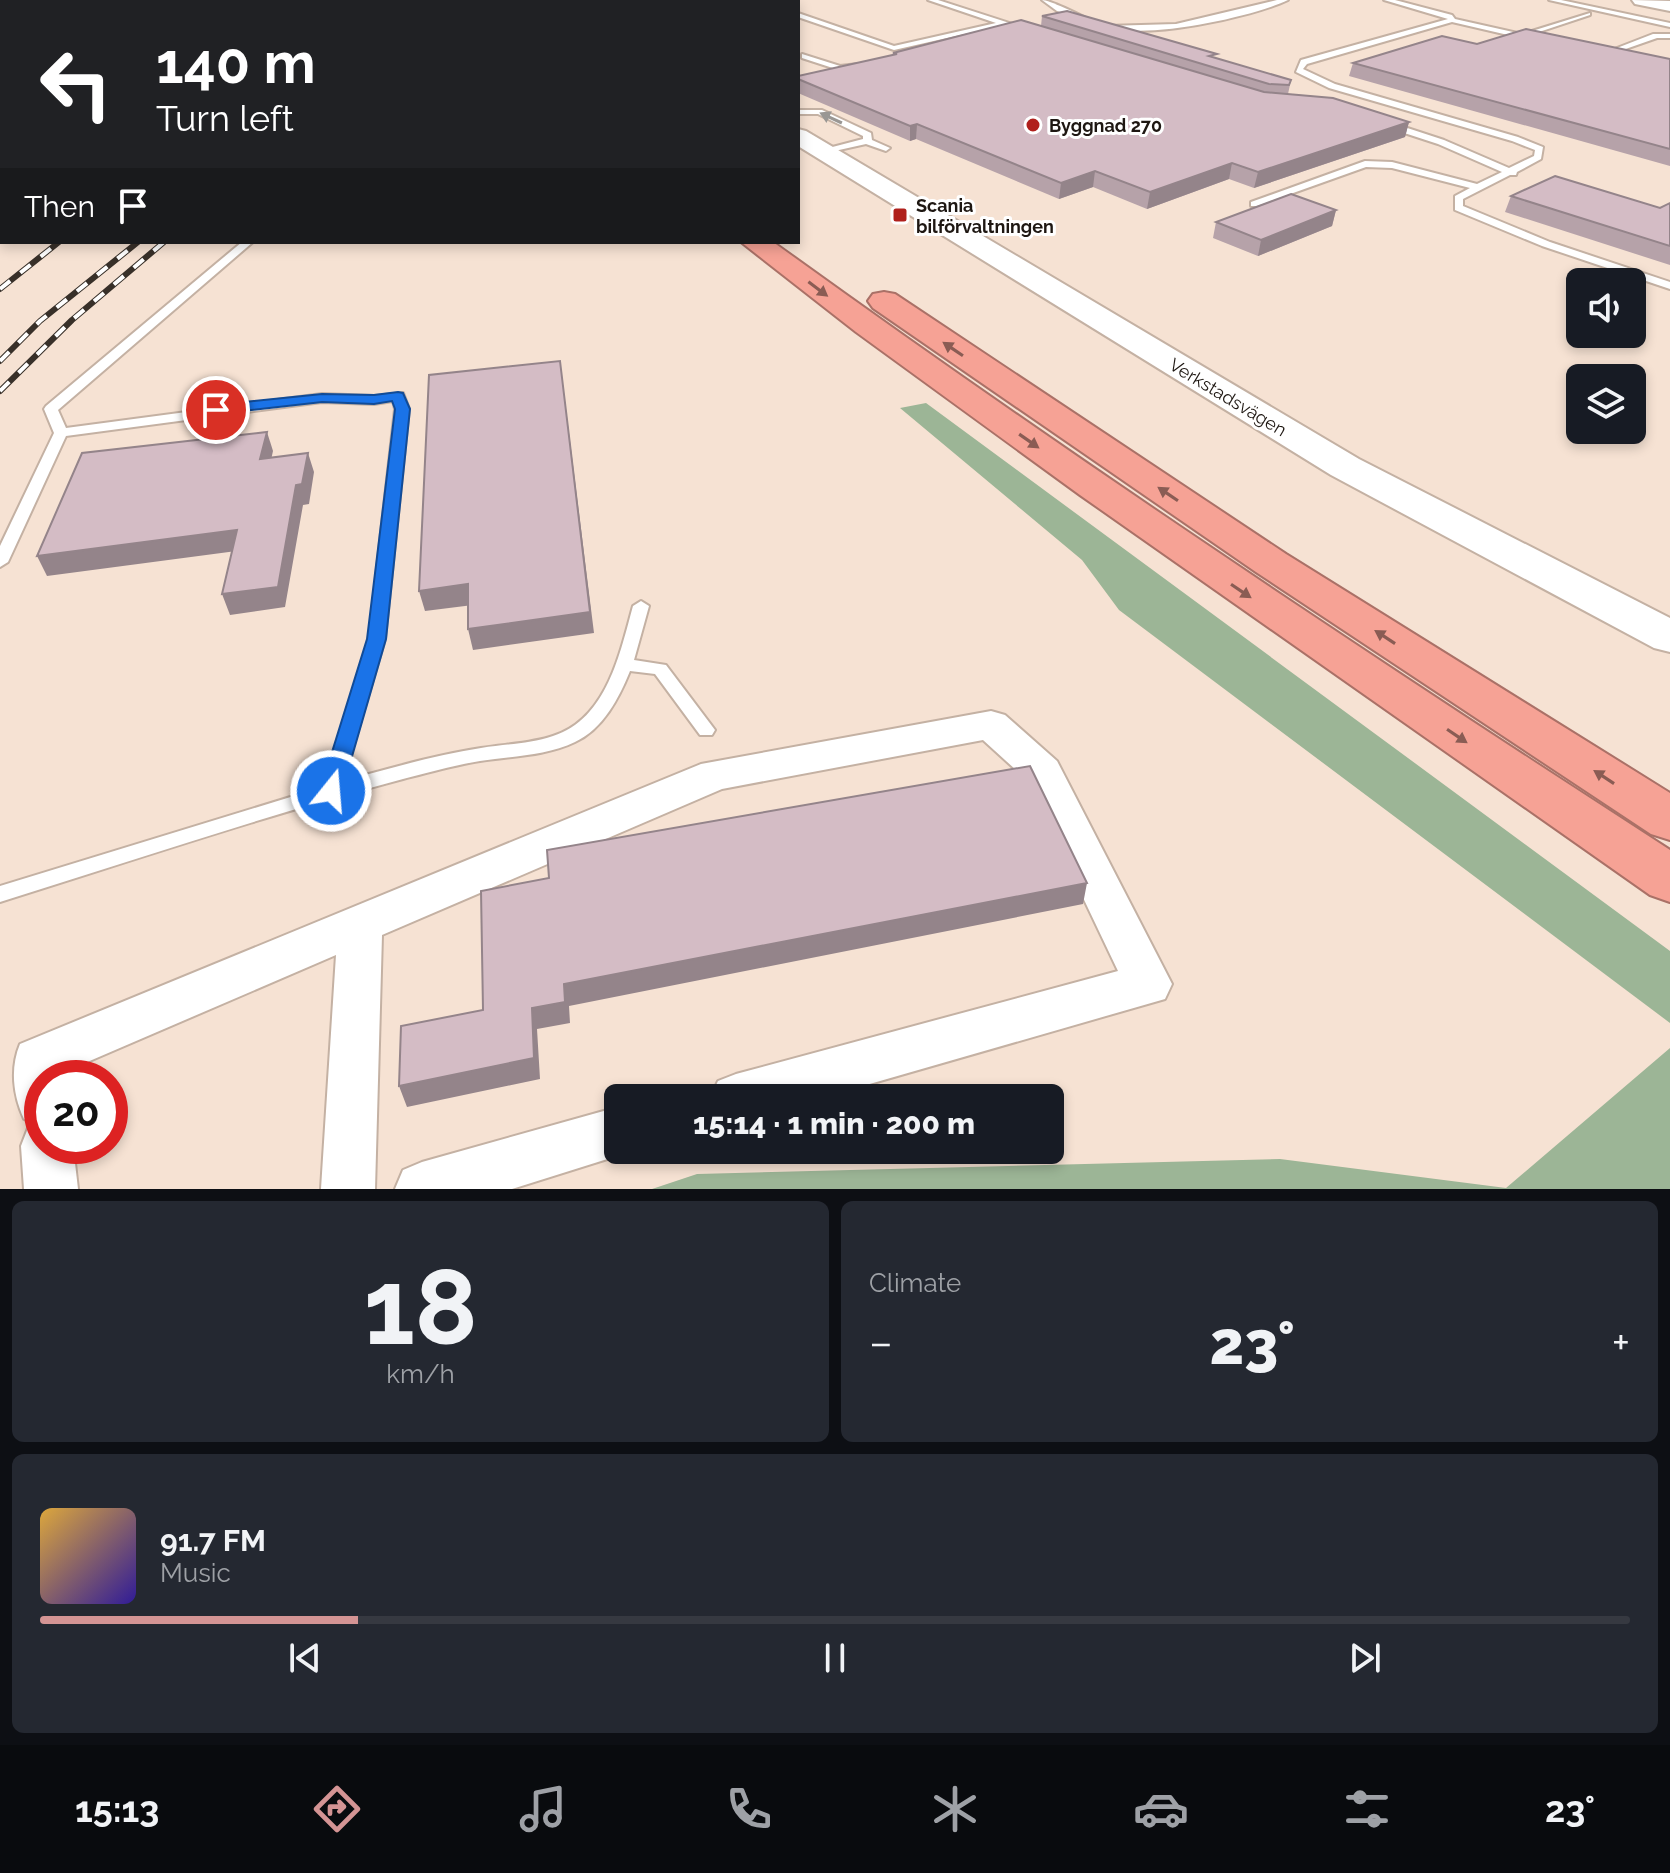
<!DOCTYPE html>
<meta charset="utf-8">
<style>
:root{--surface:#171b24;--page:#242831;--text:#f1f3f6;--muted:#9ea1a6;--line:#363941;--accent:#d49494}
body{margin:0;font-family:Raleway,sans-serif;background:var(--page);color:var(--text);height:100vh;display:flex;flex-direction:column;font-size:30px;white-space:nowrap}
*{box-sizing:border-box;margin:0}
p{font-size:26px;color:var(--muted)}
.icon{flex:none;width:44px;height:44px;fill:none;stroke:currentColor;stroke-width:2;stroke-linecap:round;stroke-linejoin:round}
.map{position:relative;height:1189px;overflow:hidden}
.drawer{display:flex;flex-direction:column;gap:12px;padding:12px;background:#0d0f14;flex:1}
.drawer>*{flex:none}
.hud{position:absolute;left:0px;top:0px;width:800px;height:244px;box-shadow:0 4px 12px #0003;background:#202124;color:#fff;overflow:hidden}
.controls{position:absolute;left:1566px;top:268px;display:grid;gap:16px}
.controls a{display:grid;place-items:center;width:80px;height:80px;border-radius:12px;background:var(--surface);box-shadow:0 4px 12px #0003;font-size:40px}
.speed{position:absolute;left:24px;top:1060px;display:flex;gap:16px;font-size:40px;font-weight:700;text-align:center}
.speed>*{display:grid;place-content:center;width:104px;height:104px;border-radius:50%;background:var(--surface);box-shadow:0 4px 12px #0003;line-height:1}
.speed .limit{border:12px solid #d22;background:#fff;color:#111}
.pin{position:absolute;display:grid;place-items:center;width:68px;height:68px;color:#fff;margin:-34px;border:4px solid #fff;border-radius:50%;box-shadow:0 2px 8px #0007}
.me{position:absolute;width:88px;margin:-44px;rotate:17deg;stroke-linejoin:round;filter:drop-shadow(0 0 6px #0008)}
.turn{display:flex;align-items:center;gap:28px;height:168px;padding:0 24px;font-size:36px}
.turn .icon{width:104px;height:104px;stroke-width:2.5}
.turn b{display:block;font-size:56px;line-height:68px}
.then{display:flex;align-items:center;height:76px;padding:0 24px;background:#0003;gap:16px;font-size:30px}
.big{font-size:60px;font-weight:800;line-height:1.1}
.drawer .card{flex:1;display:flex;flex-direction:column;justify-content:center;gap:12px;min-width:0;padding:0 28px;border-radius:12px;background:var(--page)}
.drawer .dial{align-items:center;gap:0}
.dial b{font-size:104px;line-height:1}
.song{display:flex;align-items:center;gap:24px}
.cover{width:96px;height:96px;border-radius:12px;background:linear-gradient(135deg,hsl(40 70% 55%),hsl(250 70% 35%))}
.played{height:8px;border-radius:4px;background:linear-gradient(90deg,var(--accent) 20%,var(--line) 20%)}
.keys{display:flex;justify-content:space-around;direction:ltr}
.heat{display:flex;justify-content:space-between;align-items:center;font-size:44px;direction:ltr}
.drawer .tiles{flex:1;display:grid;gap:12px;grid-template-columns:1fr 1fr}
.card:last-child{grid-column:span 2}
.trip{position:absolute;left:604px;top:1084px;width:460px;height:80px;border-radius:12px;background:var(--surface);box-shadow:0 4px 12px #0003;font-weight:800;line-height:80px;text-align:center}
.tabs{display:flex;height:128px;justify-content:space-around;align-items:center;background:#090b0e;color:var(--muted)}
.tabs .icon{width:56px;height:56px}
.tabs .active{color:var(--accent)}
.tabs b{font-size:36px;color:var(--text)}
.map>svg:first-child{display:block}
</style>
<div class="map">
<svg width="1670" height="1189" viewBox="0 0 1670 1189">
<rect width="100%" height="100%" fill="#f6e2d3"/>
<g fill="#9cb596">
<polygon points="926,403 1670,951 1670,1023 1119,610 1082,560 900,408"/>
<polygon points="1670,1048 1670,1189 652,1189 697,1174 1280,1159 1506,1188"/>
</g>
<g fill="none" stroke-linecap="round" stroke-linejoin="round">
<g stroke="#c4b1a3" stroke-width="4">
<g id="lane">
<polygon points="928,0 938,0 1031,30 1027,32 1004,25 894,50 798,17 798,13 894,46 996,23"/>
<path d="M1042 0C1049 0 1078 14 1086 18L1083 20 1057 11Z"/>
<path d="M1277 0H1288C1253 17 1141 41 1106 26L1176 24Z"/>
<polygon points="1384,0 1395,0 1452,15 1455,19 1522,34 1590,13 1590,15 1521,38 1452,22 1307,64 1303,69 1335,84 1518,137 1543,147 1541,159 1517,172 1516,175 1510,175 1463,199 1463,206 1550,242 1670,282 1670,289 1542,246 1455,210 1455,196 1470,188 1392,168 1366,167 1257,206 1251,206 1251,202 1365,161 1392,162 1477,184 1502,172 1438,144 1386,127 1385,125 1389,122 1444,140 1509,168 1534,156 1535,150 1512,141 1329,88 1296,72 1301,60 1448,19"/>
<polygon points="1549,0 1561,0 1670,23 1670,27"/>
<polygon points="1653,34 1670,34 1670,38 1657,38 1617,52 1614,56 1604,53"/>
<rect x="0" y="47" width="2" height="4"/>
<polygon points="802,54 840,66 858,64 862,66 839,70 802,58"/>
<polygon points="798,110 822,110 871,133 872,140 890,148 886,151 866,144 821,154 821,150 863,139 863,136 818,114 798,114"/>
<path d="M242 242H253L58 410 66 428 322 394 374 396 403 393 409 409 385 639 343 781C388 769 435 755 481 748 505 744 530 744 553 736 607 719 620 653 633 606L641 601 649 606 634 660 666 665 715 730 712 735H700L655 674 630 671C619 698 603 729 575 742 546 756 512 756 480 761 454 765 428 773 403 779 267 815 134 860 0 902V886L323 787 369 639 395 409 393 401 374 404 322 402 66 436 8 562 0 567V546L54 433 44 409 46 406Z"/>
</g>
</g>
<g stroke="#c4b1a3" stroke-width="4">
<g id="street">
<polygon points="252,0 272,0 251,2"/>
<polygon points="2,68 2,78 0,79 0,69"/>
<path d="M991 711 1005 715 1057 761 1172 984 1165 999 821 1098H710L718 1081 736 1074 1118 971 1027 780 983 740 722 789 382 935 375 1189H321L336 955 64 1072 65 1078H42V1146H73L78 1189H24L21 1146 28 1128 37 1124 24 1119C13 1095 10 1068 20 1044L701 764Z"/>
<polygon points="618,1107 618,1150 636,1150 512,1189 395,1189 403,1170 422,1162"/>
</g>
</g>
<g stroke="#c4b1a3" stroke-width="4">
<g id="secondary">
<polygon points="760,0 783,0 759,2"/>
<polygon points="1632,0 1670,1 1670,11 1635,4"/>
<polygon points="798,129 806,131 1359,459 1670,618 1670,652 1654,648 1331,475 798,146"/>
</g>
</g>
<g stroke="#aa7167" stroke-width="4">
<g id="highway">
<polygon points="504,0 522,0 523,2 505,2"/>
<path d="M741 242H773C1066 454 1367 654 1670 850V902L1650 895 1080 495 856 332Z"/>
<polygon points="884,292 895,294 1286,554 1670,793 1670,840 1651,834 1256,572 873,308 868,301 873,294"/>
</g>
</g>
<use href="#lane" fill="#fff" fill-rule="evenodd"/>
<use href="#street" fill="#fff" fill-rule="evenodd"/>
<use href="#secondary" fill="#fff" fill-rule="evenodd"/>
<use href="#highway" fill="#f6a295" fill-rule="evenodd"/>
<g stroke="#383029" stroke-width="4">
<g id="rail-far1">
<polyline points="104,2 117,0"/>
<polyline points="139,2 152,0"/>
<polyline points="590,2 594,0"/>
<polyline points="607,2 612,0"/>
</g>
</g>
<g stroke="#383029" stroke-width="6">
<g id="rail">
<polyline points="0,289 59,242"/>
<polyline points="0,361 40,321 138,242"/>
<polyline points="0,391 72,320 164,242"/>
</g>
</g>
<use href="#rail-far1" stroke="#fff" stroke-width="3" stroke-dasharray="8" stroke-linecap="butt"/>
<use href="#rail" stroke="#fff" stroke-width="4" stroke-dasharray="13" stroke-linecap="butt"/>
</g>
<g fill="#b6a2a9">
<polygon points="269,0 368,0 363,2 270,2"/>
<polygon points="1042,16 1216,58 1291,80 1288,94 1409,122 1405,137 1254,188 1229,179 1147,209 1093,187 1059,199 916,139 910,141 798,93 798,76 893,55 893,53 1041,26"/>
<polygon points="1477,44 1670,59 1670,166 1349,76 1353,63"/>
<polygon points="1511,196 1660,208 1670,203 1670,265 1505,212"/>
<polygon points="1336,210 1332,226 1258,256 1213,238 1216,222"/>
</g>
<g fill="#94848a">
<polygon points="331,0 368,0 363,2 326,2"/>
<polygon points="1409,122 1405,137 1254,188 1258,172"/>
<polygon points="917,124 916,139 910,141 910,126"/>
<polygon points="1232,163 1229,179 1147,209 1150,192"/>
<polygon points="1095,171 1093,187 1059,199 1061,183"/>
<polygon points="1336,210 1332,226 1258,256 1261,240"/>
<polygon points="560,361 594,633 473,650 468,629"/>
<polygon points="267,432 273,451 267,478 260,459"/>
<polygon points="308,453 314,472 309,504 303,505 285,607 230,615 222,594 296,485"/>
<polygon points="237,530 244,550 47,576 37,556"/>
<polygon points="468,584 473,605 425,611 419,591"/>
<polygon points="1087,883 1083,904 569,1006 570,1023 537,1029 540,1079 407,1107 399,1086 532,1008 564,984"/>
</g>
<g fill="#d4bcc5" stroke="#94848a" stroke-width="2">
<polygon points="284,0 331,0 326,2"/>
<polygon points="1067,11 1217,54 1209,56 1291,80 1289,85 1269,84 1042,16"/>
<polygon points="1021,20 1264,92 1333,98 1409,122 1258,172 1232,163 1150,192 1095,171 1061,183 917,124 910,126 798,79 798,76 897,54 893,53"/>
<polygon points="1526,29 1670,59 1670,149 1353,63 1442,36 1477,44"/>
<polygon points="1555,176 1660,208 1670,203 1670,246 1511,196"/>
<polygon points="1291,194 1336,210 1261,240 1216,222"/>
<polygon points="560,361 590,612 468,629 468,584 419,591 429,375"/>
<polygon points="267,432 260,459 308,453 302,484 296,485 278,587 222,594 237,530 37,556 82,453"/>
<polygon points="1030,766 1087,883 564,984 565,1002 532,1008 534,1058 399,1086 401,1026 483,1010 481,891 549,878 547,850"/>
</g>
<defs><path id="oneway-solid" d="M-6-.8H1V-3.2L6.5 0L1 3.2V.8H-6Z" transform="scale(2)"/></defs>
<use fill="#9a9794" href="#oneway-solid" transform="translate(831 118) rotate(-155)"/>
<g fill="#8a5c54">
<use href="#oneway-solid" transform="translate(818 289) rotate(37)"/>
<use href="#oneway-solid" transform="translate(953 349) rotate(-146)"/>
<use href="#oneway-solid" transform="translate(1029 441) rotate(35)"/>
<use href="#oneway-solid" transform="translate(1168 494) rotate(-146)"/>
<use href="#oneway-solid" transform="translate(1241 591) rotate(34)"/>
<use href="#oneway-solid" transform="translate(1385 637) rotate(-147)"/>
<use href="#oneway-solid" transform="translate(1457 736) rotate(34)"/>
<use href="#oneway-solid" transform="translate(1604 777) rotate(-147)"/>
</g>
<polygon fill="#1a73e8" stroke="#114b97" stroke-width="2" points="398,392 403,393 410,409 386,639 342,791 339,797 323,797 320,791 367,639 395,409 392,401 374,404 322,402 216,414 209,410 216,405 322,394 374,395"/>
<g fill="#b0201c" stroke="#fff" stroke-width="3">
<circle cx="1033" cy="125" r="8"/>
<rect x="892" y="207" width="16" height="16" rx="4"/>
</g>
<g text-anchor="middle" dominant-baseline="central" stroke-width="6" stroke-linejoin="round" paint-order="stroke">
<g font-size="18" font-weight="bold" fill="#1e1712" stroke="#fff" text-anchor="start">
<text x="1049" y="125">Byggnad 270</text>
<text x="916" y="205">Scania<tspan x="916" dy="21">bilförvaltningen</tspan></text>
</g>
<g font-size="18" fill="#1e1712" stroke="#fff">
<text transform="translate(1228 397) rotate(31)">Verkstadsvägen</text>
</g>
</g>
</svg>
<div class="controls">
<a><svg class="icon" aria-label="sound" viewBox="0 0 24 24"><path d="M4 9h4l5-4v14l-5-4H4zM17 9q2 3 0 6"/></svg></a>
<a><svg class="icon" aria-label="layers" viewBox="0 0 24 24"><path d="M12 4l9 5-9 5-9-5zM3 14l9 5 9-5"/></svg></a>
</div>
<div class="speed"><div class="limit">20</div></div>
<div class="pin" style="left:216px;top:410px;background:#d93025"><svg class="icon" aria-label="arrive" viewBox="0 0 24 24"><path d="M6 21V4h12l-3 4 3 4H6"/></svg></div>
<svg class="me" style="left:331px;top:791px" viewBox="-20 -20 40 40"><circle r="17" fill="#1a73e8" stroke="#fff" stroke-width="3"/><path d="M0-11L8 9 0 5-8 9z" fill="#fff"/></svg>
<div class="trip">15:14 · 1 min · 200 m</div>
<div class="hud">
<div class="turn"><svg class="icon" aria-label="left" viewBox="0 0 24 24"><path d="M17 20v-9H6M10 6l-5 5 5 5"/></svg><div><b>140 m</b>Turn left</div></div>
<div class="then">Then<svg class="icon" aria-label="arrive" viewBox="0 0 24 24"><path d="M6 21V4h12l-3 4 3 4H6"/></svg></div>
</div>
</div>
<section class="drawer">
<div class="tiles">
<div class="card dial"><b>18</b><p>km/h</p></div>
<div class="card"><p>Climate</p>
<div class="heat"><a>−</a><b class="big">23°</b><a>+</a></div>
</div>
<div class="card">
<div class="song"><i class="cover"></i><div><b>91.7 FM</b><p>Music</p></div></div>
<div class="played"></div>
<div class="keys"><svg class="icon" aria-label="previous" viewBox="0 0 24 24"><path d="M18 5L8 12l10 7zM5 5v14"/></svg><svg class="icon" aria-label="pause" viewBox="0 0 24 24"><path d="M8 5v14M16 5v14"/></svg><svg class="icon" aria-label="next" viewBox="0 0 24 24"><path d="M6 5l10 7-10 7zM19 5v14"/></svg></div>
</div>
</div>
</section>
<nav class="tabs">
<b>15:13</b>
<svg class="icon active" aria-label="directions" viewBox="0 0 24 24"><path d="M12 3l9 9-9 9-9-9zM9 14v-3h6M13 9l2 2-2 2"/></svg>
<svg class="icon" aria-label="music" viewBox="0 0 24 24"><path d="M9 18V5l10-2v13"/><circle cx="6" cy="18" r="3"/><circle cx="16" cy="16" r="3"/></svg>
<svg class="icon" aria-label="phone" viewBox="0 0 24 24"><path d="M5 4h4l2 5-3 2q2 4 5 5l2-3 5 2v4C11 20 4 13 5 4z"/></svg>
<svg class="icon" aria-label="climate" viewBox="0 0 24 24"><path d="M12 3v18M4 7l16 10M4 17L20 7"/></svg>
<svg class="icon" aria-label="car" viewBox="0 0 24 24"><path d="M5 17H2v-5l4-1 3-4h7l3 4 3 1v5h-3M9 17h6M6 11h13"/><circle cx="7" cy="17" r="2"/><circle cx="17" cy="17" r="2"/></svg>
<svg class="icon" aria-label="filters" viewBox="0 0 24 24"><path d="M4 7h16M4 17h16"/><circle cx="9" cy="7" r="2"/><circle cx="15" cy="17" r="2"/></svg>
<b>23°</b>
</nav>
